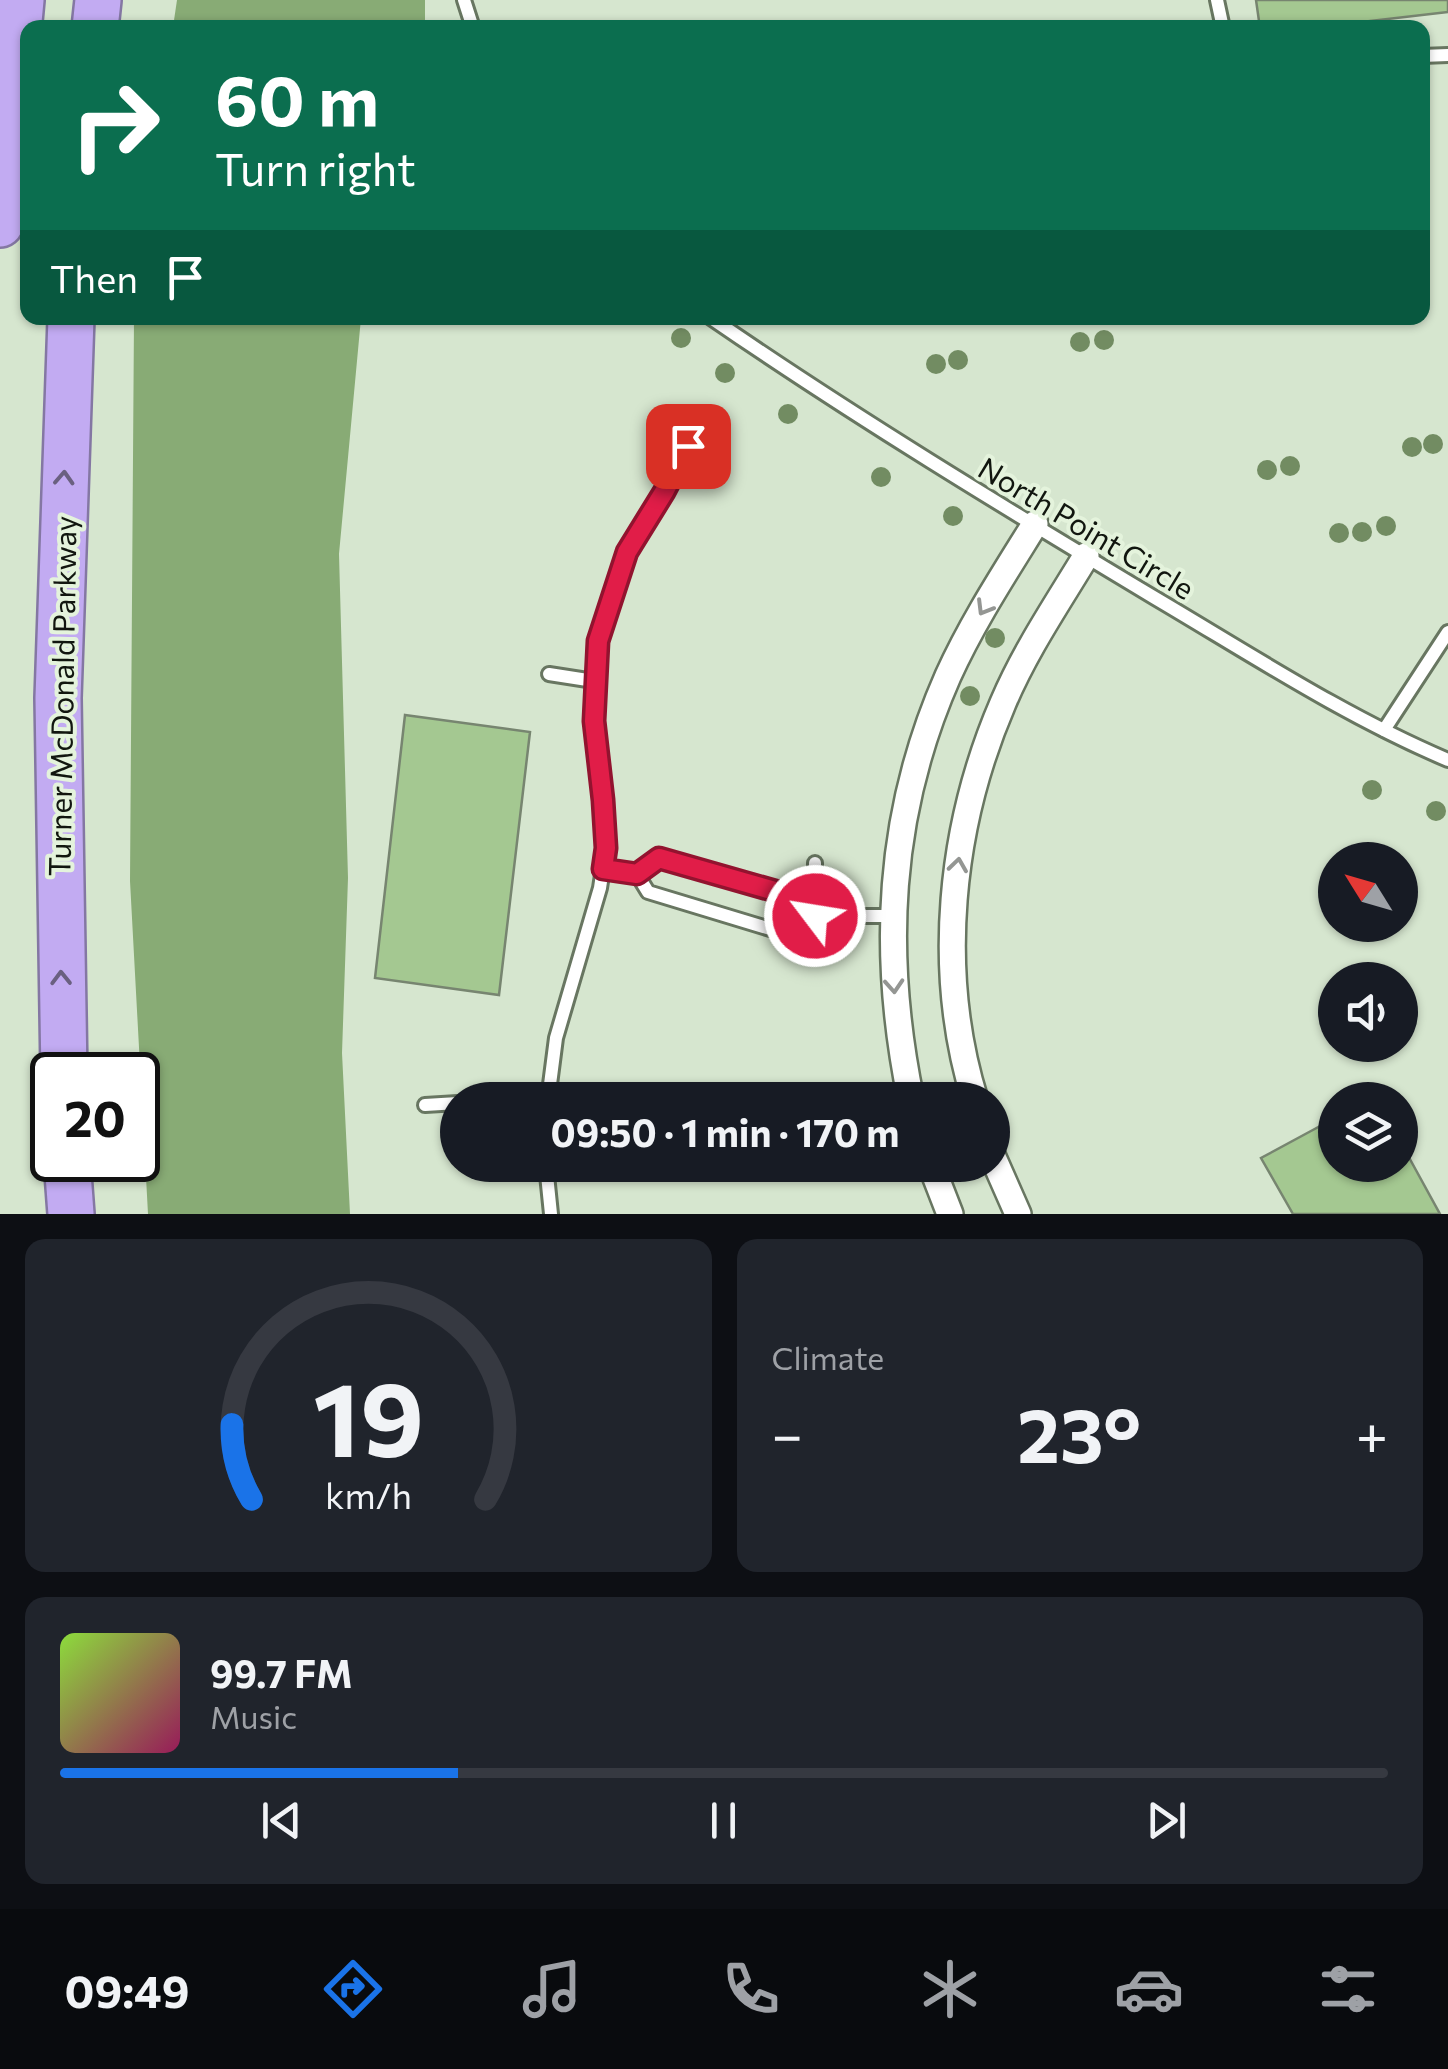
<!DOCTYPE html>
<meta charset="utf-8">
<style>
:root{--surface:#171b24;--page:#20242c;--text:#f1f3f6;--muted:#9ea1a6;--line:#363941;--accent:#1a73e8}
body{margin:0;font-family:Commissioner,sans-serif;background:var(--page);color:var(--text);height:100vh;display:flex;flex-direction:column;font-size:38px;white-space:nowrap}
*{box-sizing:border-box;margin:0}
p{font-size:32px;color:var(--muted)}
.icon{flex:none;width:55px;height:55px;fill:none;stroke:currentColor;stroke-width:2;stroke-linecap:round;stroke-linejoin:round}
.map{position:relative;height:1214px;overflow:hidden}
.sheet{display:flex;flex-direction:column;gap:25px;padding:25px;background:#0d0f14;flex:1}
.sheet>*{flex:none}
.guide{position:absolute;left:20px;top:20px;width:1410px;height:305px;border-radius:20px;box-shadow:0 2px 8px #0004;background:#0b6e4f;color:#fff;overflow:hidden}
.needle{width:65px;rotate:307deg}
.tools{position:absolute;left:1318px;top:842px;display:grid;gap:20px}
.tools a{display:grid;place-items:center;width:100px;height:100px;border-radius:50%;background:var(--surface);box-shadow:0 2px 8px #0004;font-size:50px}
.speed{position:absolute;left:30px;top:1052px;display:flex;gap:20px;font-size:50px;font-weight:700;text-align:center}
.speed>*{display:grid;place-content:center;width:130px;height:130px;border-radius:50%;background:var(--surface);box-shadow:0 2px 8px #0004;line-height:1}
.speed .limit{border:5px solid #111;border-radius:15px;background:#fff;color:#111}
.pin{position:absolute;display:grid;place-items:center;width:85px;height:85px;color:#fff;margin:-42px;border-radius:20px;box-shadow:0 5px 15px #0006}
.me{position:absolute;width:110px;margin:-55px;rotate:301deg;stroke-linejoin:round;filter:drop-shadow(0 0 8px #0008)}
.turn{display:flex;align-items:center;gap:35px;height:210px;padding:0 30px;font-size:45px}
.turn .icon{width:130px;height:130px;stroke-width:2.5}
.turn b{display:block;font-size:70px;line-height:85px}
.then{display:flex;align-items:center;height:95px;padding:0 30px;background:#0003;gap:20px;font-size:38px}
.big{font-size:75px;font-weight:700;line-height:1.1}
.sheet .widget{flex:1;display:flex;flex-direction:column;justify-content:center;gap:15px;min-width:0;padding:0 35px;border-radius:20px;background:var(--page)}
.sheet .dial{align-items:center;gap:0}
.dial svg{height:260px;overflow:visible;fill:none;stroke:var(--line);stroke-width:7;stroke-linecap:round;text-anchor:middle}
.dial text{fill:var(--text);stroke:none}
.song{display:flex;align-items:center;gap:30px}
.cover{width:120px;height:120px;border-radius:15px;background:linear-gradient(135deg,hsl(90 70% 55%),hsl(330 70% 35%))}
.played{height:10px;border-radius:5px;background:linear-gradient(90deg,var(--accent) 30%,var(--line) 30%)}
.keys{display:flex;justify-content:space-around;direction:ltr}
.heat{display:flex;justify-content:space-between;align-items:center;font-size:55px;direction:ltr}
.sheet .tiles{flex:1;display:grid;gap:25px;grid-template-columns:1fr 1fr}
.widget:last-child{grid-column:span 2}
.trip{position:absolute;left:440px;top:1082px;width:570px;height:100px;border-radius:50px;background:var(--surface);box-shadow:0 2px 8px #0004;font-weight:700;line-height:100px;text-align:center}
.tabs{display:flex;height:160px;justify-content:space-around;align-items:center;background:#090b0e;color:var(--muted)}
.tabs .icon{width:70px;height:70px}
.tabs .active{color:var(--accent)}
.tabs b{font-size:45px;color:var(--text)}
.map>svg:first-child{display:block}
</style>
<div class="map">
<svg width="1448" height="1214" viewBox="0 0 1448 1214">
<rect width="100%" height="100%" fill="#d6e6cf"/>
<g fill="#88ab75">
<polygon points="177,0 425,0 425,27 173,27"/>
<polygon points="134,318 361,318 339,554 348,878 342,1053 350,1214 148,1214 130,881"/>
</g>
<g fill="#a4c891" stroke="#778570" stroke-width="2.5">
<polygon points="1256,0 1448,0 1448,12 1310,28 1260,28"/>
<polygon points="405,715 530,732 499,995 375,978"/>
<polygon points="1335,1118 1335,1165 1400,1165 1400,1141 1440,1214 1293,1214 1261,1158"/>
</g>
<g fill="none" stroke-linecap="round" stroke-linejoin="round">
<g stroke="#687661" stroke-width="18">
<g id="lane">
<polyline points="464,0 473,28"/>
<polyline points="1217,0 1223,28"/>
<polyline points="1422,56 1448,55"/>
<path d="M711 318C855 417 1005 508 1155 598 1250 654 1346 717 1448 760"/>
<polyline points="549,674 594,681"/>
<polyline points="1384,730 1448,632"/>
<polyline points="603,869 637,874 648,892 790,935 815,916 892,916"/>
<polyline points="637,874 659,858 796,897 815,916"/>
<polyline points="815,916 815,863"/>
<polyline points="504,1100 548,1097"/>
<polyline points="548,1100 556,1038 600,888 606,848 594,721 598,641 627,552 665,492 677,462 700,429"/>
<polyline points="425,1105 458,1103"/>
<polyline points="546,1165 551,1214"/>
</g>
</g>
<g stroke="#687661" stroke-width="30">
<g id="street">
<path d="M911 1100C881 954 887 814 948 676 972 623 1004 574 1035 524"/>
<path d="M975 1100C935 971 950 826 1003 703 1025 651 1057 604 1086 556"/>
<polyline points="992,1155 1018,1214"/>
<polyline points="931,1165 950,1214"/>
</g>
</g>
<g stroke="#8477a3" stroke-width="50">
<g id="highway">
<polyline points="95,28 98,0"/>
<polyline points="0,224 21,0"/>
<polyline points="64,1075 58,698 71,318"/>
<polyline points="67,1160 71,1214"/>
</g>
</g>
<use href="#lane" stroke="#fff" stroke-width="12"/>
<use href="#street" stroke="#fff" stroke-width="25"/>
<use href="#highway" stroke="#c2abf2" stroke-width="45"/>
</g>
<g fill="#728c62">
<circle cx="681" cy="338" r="10"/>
<circle cx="1104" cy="340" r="10"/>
<circle cx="1080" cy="342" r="10"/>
<circle cx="958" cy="360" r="10"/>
<circle cx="936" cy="364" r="10"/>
<circle cx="725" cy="373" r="10"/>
<circle cx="788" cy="414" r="10"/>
<circle cx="1433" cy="444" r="10"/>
<circle cx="1412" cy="447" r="10"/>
<circle cx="1290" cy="466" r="10"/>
<circle cx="1267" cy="470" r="10"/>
<circle cx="881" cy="477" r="10"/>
<circle cx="953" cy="516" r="10"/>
<circle cx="1386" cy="526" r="10"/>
<circle cx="1362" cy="532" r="10"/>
<circle cx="1339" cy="533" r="10"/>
<circle cx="995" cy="638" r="10"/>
<circle cx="970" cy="696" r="10"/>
<circle cx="1372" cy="790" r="10"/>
<circle cx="1436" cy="811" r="10"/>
</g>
<defs><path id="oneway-chevron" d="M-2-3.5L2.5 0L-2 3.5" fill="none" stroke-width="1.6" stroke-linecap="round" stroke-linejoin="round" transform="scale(2.5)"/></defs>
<g stroke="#6a6080">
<use href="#oneway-chevron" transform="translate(64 478) rotate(-87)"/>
<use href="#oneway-chevron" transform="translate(61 978) rotate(-91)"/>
</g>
<g stroke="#949693">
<use href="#oneway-chevron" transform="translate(984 608) rotate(121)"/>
<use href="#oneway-chevron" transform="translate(958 865) rotate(-82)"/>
<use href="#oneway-chevron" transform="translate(894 986) rotate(86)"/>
</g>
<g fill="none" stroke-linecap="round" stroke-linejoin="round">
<g stroke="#92132f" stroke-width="25">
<polyline id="route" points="688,446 664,492 627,552 598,641 594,721 603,800 606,848 603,869 637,874 659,858 796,897 815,916"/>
</g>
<use href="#route" stroke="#e11d48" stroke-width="18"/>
</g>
<g text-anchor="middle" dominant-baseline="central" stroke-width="8" stroke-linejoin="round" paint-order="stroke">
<g font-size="30" fill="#11160f" stroke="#e4f3dc">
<text transform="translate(1087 527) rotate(31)">North Point Circle</text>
<text transform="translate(61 696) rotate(-89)">Turner McDonald Parkway</text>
</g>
</g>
</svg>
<div class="tools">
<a><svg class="needle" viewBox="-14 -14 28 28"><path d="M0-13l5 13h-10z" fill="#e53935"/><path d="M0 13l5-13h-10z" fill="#9ea1a6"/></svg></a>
<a><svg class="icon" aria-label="sound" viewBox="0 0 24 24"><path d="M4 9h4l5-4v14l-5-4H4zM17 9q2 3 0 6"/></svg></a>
<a><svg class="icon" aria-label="layers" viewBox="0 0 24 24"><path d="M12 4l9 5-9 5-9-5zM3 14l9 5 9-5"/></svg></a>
</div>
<div class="speed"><div class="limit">20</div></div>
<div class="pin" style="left:688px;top:446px;background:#d93025"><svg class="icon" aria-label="arrive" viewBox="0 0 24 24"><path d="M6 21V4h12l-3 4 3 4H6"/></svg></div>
<svg class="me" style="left:815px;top:916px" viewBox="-20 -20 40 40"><circle r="17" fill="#e11d48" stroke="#fff" stroke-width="3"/><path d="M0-11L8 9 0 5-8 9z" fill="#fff"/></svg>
<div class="trip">09:50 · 1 min · 170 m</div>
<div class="guide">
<div class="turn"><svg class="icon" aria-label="right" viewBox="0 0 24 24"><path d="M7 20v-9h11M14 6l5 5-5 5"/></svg><div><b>60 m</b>Turn right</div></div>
<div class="then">Then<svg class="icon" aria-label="arrive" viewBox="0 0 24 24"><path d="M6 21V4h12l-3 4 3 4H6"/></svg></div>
</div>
</div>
<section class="sheet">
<div class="tiles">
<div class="widget dial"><svg viewBox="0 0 100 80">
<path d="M14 69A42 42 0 1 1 86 69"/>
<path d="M14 69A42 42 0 0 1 8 46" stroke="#1a73e8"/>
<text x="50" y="56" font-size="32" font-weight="700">19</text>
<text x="50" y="72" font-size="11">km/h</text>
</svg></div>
<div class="widget"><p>Climate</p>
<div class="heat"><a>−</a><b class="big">23°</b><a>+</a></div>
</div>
<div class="widget">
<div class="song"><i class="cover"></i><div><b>99.7 FM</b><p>Music</p></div></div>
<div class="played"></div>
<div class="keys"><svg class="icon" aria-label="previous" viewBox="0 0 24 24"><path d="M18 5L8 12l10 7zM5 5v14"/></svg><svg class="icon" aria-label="pause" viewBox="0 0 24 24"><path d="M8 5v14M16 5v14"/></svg><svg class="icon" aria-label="next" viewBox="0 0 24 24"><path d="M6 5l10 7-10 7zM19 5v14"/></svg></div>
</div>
</div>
</section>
<nav class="tabs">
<b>09:49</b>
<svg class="icon active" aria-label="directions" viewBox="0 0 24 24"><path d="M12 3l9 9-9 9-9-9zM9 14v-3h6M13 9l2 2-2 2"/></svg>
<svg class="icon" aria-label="music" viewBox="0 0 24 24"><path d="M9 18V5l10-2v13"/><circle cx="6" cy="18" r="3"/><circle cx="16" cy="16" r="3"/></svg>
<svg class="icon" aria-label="phone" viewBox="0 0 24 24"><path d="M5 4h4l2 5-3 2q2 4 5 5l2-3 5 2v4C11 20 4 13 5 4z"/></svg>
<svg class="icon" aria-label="climate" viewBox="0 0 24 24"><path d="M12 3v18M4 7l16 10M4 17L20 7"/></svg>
<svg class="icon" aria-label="car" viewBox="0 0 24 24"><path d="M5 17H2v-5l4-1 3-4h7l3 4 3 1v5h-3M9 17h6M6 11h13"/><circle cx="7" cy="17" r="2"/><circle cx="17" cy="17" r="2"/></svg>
<svg class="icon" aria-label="filters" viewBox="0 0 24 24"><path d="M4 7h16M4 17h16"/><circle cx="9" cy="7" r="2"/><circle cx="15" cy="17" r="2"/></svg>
</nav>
